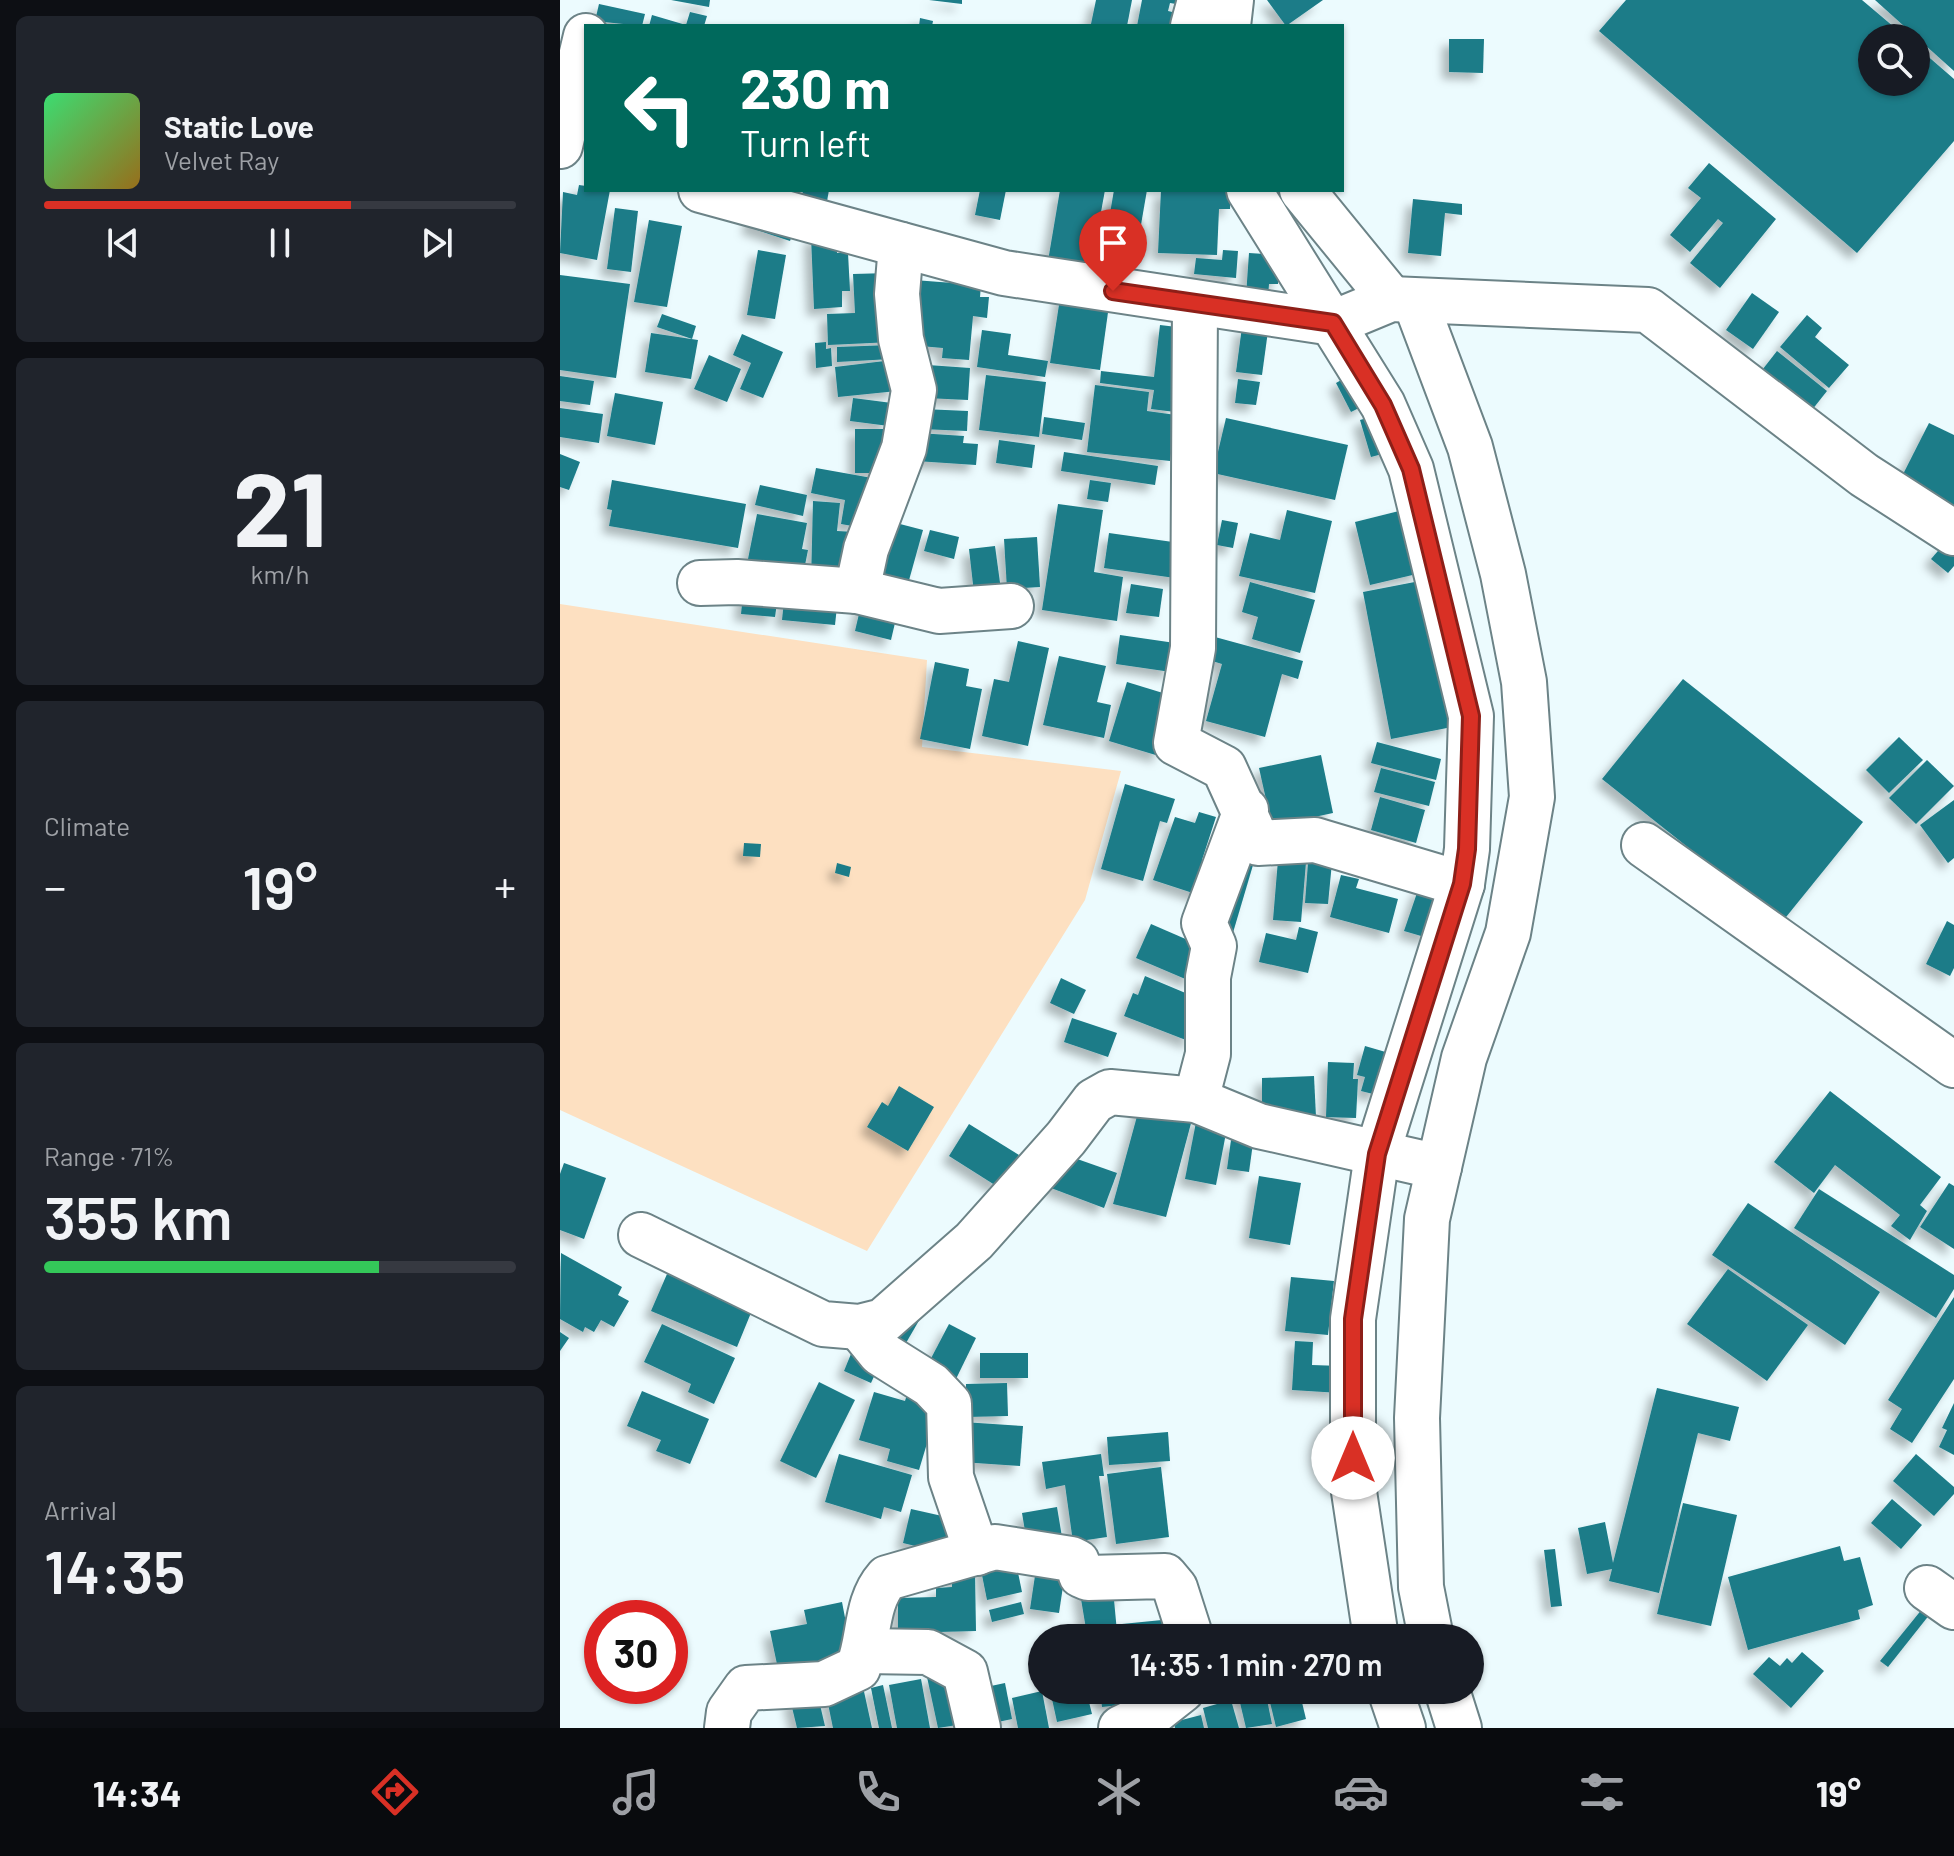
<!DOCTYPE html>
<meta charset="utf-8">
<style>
:root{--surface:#171b24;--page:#20242c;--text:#f1f3f6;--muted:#9ea1a6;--line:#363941;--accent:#d93025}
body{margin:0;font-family:Barlow,sans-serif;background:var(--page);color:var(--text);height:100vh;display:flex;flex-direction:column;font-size:30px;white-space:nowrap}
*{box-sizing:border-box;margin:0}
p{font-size:26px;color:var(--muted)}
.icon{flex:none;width:44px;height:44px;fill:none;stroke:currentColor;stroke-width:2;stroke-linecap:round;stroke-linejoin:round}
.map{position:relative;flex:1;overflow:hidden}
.panel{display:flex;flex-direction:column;gap:16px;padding:16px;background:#0d0f14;width:560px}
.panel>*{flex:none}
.top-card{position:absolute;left:24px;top:24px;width:760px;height:168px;border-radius:0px;box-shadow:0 2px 6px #0004;background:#00695c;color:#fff;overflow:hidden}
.controls{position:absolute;left:1298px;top:24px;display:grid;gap:16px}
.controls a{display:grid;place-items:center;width:72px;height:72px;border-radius:50%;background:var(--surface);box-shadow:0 2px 6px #0004;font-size:40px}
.speed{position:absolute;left:24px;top:1600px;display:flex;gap:16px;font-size:40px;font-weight:700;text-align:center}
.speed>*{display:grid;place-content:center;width:104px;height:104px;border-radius:50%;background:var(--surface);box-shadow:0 2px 6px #0004;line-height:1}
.speed .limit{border:12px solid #d22;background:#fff;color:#111}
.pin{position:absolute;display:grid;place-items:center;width:68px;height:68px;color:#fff;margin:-82px -34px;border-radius:50% 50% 50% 0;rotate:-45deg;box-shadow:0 0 8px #0007}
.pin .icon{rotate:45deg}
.me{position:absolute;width:88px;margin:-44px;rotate:0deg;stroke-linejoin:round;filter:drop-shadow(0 0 6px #0008)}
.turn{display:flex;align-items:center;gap:28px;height:168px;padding:0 24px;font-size:36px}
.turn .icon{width:104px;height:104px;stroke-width:2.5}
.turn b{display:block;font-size:56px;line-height:68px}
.big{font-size:60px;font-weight:600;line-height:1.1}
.panel .widget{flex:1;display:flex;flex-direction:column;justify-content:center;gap:12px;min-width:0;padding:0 28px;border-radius:12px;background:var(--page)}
.panel .dial{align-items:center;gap:0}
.dial b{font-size:104px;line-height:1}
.song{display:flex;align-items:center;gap:24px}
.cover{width:96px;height:96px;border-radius:12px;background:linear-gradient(135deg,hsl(140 70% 55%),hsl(40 70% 35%))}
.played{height:8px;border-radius:4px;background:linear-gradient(90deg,var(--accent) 65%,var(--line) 65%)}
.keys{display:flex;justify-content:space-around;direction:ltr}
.heat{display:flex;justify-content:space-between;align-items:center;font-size:44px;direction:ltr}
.charge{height:12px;border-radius:6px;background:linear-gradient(90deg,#34c759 71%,var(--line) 0)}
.trip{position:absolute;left:468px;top:1624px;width:456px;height:80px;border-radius:40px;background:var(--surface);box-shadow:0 2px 6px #0004;font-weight:600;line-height:80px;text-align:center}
.dock{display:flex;height:128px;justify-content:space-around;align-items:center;background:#090b0e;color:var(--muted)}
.dock .icon{width:56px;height:56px}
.dock .on{color:var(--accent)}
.dock b{font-size:36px;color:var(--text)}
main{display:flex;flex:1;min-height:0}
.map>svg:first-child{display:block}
</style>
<main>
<section class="panel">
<div class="widget">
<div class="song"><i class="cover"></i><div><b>Static Love</b><p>Velvet Ray</p></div></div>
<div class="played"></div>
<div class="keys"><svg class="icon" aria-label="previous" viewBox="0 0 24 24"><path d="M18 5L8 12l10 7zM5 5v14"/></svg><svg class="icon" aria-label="pause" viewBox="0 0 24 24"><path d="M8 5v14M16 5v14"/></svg><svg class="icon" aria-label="next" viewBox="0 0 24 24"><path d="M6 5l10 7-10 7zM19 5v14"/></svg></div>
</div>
<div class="widget dial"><b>21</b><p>km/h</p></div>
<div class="widget"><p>Climate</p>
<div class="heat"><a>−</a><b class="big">19°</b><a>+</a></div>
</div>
<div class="widget"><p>Range · 71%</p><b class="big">355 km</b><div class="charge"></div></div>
<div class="widget"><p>Arrival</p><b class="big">14:35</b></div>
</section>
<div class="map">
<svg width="1394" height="1728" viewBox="0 0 1394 1728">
<defs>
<filter id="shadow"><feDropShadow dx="-7" dy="7" stdDeviation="4" flood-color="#0004"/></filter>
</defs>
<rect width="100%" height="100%" fill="#ecfbfe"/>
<polygon fill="#fde0c1" points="0,604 367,660 362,747 561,771 525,900 307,1251 0,1110"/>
<g fill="#1b7c88" filter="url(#shadow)">
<polygon points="111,0 150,0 149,7"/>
<polygon points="369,0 402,0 402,4"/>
<polygon points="536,0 572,0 567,26 531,24"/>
<polygon points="582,0 623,0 622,5 610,3 608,11 621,14 619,26 577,26"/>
<polygon points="707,0 763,0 726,26"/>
<polygon points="1066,0 1302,0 1347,38 1312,38 1312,82 1356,82 1356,46 1394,79 1394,141 1297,253 1039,31"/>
<polygon points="1315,0 1394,0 1394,71"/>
<polygon points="39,4 85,14 82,26 35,21"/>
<polygon points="130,12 147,16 144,26 89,26 92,15 126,25"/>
<polygon points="360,18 373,21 372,26 359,26"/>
<polygon points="889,39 924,39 923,73 889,72"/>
<polygon points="1149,163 1216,219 1160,288 1130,263 1163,223 1158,219 1130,252 1110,235 1141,198 1128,188"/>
<polygon points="19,185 26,186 26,190 50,190 37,260 0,253 3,192 17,195"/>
<polygon points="243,190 269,190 266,207 241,203"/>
<polygon points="420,190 446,190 440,220 415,215"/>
<polygon points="500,190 545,190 531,267 488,261"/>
<polygon points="554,190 587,190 578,242 546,237"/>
<polygon points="601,190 671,190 670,209 659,209 657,255 598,253"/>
<polygon points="853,199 902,204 902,215 885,213 881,256 848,253"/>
<polygon points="55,208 78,211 71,272 47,269"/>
<polygon points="194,210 236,224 230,241 188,227"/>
<polygon points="89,220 122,226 107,307 74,302"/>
<polygon points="276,235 277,253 288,253 290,291 282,291 282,307 254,309 251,236"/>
<polygon points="198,250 226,255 215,319 187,315"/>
<polygon points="663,250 678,251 676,278 634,274 636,258 662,260"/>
<polygon points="689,253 720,255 718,284 709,284 708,297 686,296"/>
<polygon points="395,270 422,272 420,297 429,297 427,318 413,316 409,360 382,358 383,348 349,345 354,280 393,283"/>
<polygon points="329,273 332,342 268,345 267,314 295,313 293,274"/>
<polygon points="0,275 70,284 56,378 0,370"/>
<polygon points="501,292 550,298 540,370 490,363"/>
<polygon points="1192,293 1219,312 1193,349 1166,330"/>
<polygon points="102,314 136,326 132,339 97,327"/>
<polygon points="1247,315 1262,328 1255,337 1289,365 1269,388 1220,347"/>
<polygon points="600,325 625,328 615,412 591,409 594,390 540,383 541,371 594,377"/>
<polygon points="682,327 708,331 702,375 676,372"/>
<polygon points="422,330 451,334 448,355 488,361 485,377 417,367"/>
<polygon points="91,333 138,340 131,379 85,372"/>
<polygon points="182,334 223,352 203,398 180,389 191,363 173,355"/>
<polygon points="266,342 266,349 271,348 272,366 256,368 255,343"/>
<polygon points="331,345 331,359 277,362 277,347"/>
<polygon points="1217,351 1267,391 1248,415 1199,374"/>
<polygon points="149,355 181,369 167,402 134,389"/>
<polygon points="333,360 337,391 278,397 275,367"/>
<polygon points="368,365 410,368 408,400 366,398"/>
<polygon points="792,374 807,404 791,412 776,383"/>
<polygon points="426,375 486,382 479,437 419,430"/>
<polygon points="0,376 34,381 30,405 0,401"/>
<polygon points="678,379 700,382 696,405 675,403"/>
<polygon points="535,385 589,392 587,411 616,415 610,461 527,452"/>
<polygon points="55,393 103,402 95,445 47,436"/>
<polygon points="293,398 332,403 329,426 290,421"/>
<polygon points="0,408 43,414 39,443 0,437"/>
<polygon points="363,409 408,411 407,431 362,429"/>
<polygon points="821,414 833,451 811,457 800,420"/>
<polygon points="484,417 525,423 522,440 482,434"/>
<polygon points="666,418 788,445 775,500 653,473"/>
<polygon points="1369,423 1394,435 1394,519 1335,490"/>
<polygon points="295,429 333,429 326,473 295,473"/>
<polygon points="358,433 404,436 403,443 418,444 416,465 356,461"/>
<polygon points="439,440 475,445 472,468 436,463"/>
<polygon points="504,452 598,466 595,485 501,471"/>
<polygon points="0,454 20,462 9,490 0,487"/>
<polygon points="256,468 312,478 298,527 281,524 285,500 251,493"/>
<polygon points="52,480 186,504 178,548 49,526 52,510 47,509"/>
<polygon points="530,480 551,483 548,502 527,499"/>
<polygon points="200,485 247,495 243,516 195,505"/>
<polygon points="253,501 280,503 277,531 295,532 291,586 251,583"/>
<polygon points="498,504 543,510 534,572 563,577 557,621 482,610"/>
<polygon points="847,509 861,573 810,585 795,522"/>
<polygon points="727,510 772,521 755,593 679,576 690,533 720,540"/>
<polygon points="197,514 247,523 242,549 248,550 241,585 185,574"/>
<polygon points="321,519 363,530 346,591 304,580"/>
<polygon points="662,520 678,523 673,548 657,545"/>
<polygon points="370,530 399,537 394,559 364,551"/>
<polygon points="549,533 627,544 622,579 544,568"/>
<polygon points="477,537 480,587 447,589 444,539"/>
<polygon points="1384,544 1394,552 1394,566 1388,573 1371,559"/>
<polygon points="435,546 441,590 414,593 409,549"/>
<polygon points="865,580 892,727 831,739 803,592"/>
<polygon points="690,582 755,600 740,653 692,639 698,617 682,612"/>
<polygon points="571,584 603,589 599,617 566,613"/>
<polygon points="184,585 219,589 215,617 181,614"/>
<polygon points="225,591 278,597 275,625 222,620"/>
<polygon points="302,601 338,610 331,640 295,631"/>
<polygon points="560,635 615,643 611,672 556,664"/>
<polygon points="655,637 743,661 738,679 722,674 705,737 646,721 662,664 649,660"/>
<polygon points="458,641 489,648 468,746 422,736 434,679 449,682"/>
<polygon points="499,656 546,666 537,702 551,705 544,738 483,725"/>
<polygon points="375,662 409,669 406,686 422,689 410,749 360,739"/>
<polygon points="1123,679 1303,822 1222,922 1042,779"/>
<polygon points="567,682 616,697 599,756 549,741"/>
<polygon points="1339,737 1363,760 1329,793 1306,770"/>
<polygon points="817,742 881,759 876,780 811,763"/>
<polygon points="761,755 773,813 712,826 699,768"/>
<polygon points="1367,760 1394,786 1356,824 1329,798"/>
<polygon points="821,768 875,782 869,806 814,792"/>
<polygon points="565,784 615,799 607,823 600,821 583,881 541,869"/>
<polygon points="820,797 865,810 856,843 811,830"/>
<polygon points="1394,800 1394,858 1388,863 1360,825"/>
<polygon points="639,812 656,817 642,860 655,864 645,897 593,880 615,817 635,823"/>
<polygon points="184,843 201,844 200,857 183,856"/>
<polygon points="671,848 696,855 672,936 647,929"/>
<polygon points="749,850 773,852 768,904 745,903"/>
<polygon points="718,860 746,862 741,922 713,920"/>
<polygon points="277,863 291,867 289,877 275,873"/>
<polygon points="781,875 799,879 796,888 838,899 829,933 770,917"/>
<polygon points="859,887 883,895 868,938 844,931"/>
<polygon points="1387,921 1394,925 1394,968 1390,976 1366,964"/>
<polygon points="591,924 644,947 630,981 576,958"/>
<polygon points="739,927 758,932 748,973 699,962 706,933 736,940"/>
<polygon points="585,976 635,997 631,1042 564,1016 573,993 578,995"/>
<polygon points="501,978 526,990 514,1014 490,1003"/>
<polygon points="512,1018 557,1033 548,1057 504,1042"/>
<polygon points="805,1046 829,1053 817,1095 801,1091 805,1077 797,1075"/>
<polygon points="768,1062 794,1063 793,1079 798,1079 796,1118 766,1117"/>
<polygon points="754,1076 756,1117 702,1119 702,1078"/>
<polygon points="339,1086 374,1107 348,1151 307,1127 322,1102 328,1106"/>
<polygon points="1270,1091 1381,1177 1360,1205 1367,1211 1350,1240 1331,1226 1340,1215 1275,1165 1254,1193 1214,1162"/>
<polygon points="582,1098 634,1112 606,1217 553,1204"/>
<polygon points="637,1117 668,1123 656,1185 625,1179"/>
<polygon points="409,1124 459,1155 438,1187 389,1156"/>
<polygon points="671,1140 693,1143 689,1172 667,1169"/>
<polygon points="503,1154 557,1173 544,1208 491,1188"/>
<polygon points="4,1163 46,1178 24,1239 0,1230 0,1174"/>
<polygon points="699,1176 741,1183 730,1245 689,1238"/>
<polygon points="1389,1183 1394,1186 1394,1249 1360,1227"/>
<polygon points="1259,1189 1394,1275 1394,1289 1376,1318 1234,1228"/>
<polygon points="1188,1203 1320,1292 1285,1345 1152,1255"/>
<polygon points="1,1253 62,1287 58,1295 69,1301 54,1327 41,1320 34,1332 25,1327 23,1332 0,1319"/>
<polygon points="1168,1269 1248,1325 1207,1381 1127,1324"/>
<polygon points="107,1274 154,1294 195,1303 177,1347 91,1311"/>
<polygon points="731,1277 774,1281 768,1335 725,1331"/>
<polygon points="1394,1297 1394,1379 1352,1443 1330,1429 1342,1409 1328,1400"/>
<polygon points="364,1312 339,1355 322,1345"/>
<polygon points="102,1324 175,1358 154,1404 128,1392 131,1384 84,1362"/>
<polygon points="389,1324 416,1338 395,1381 367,1366"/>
<polygon points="0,1332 9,1338 0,1351"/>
<polygon points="735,1341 753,1342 752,1365 781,1366 780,1393 732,1390"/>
<polygon points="293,1349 321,1361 311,1383 284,1371"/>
<rect x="420" y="1353" width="48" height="25"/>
<polygon points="259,1382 295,1400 256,1478 220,1461"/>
<polygon points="447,1383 448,1416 406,1417 406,1384"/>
<polygon points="1097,1388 1179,1407 1170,1441 1138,1433 1099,1593 1049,1581 1052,1569 1027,1574 1018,1528 1045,1522 1053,1563"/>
<polygon points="82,1391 149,1419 130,1464 96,1451 101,1440 67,1426"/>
<polygon points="348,1391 380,1400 359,1470 327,1461 330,1449 299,1440 314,1392 345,1401"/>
<polygon points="1394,1403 1394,1455 1379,1447 1387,1430 1382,1428"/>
<polygon points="403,1422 463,1426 460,1466 401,1462"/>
<polygon points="608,1432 610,1461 549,1465 547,1437"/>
<polygon points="279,1454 352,1475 341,1512 324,1507 321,1519 265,1502"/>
<polygon points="541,1454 544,1476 539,1476 547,1537 513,1542 505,1485 486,1489 482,1462"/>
<polygon points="1356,1454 1394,1487 1394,1494 1374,1516 1333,1481"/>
<polygon points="601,1467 609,1537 556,1544 547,1474"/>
<polygon points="1332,1499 1362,1525 1341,1549 1311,1523"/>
<polygon points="1123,1503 1177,1515 1151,1626 1097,1614"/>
<polygon points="497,1507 502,1537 467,1543 462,1513"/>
<polygon points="351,1509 400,1520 392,1555 343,1543"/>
<polygon points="1280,1546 1284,1561 1300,1557 1313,1605 1298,1610 1300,1619 1188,1650 1168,1577"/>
<polygon points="995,1549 1002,1606 991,1607 984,1550"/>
<polygon points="454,1553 462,1592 427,1600 419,1560"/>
<polygon points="476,1569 505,1573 499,1613 470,1609"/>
<polygon points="392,1574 415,1574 416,1631 338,1633 338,1598 376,1597 376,1588 392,1587"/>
<polygon points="561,1583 562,1600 554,1600 557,1632 527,1635 519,1587"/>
<polygon points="282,1602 292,1654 218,1669 210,1631 247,1624 244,1610"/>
<polygon points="461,1602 464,1614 432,1622 429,1610"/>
<polygon points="1367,1603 1374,1609 1328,1667 1320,1661"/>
<polygon points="612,1619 614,1638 564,1638 562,1624"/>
<polygon points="1242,1652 1264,1671 1231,1708 1193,1674 1209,1657 1220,1666 1227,1658 1232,1663"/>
<polygon points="388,1672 416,1722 378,1728 367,1677"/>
<polygon points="361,1679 370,1728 337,1728 329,1685"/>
<polygon points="445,1683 452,1719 419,1726 412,1690"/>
<polygon points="323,1685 332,1728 319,1728 311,1688"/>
<polygon points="303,1687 312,1728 273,1728 266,1694"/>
<polygon points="490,1690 526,1690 532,1714 497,1722"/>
<polygon points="540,1690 594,1690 595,1701 542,1707"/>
<polygon points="677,1690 705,1690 712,1724 686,1728"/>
<polygon points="707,1690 739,1690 746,1719 716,1727"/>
<polygon points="482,1691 489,1728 458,1728 452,1698"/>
<polygon points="257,1692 265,1726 237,1728 230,1699"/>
<polygon points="671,1700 679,1728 648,1728 643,1708"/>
<polygon points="641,1715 644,1728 615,1728 614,1722"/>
</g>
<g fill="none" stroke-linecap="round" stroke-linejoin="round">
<g stroke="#6c8387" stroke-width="48">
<g id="minor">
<polyline points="633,26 640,0"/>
<polyline points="668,26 671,0"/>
<polyline points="0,146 26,36"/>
<polyline points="141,190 444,273 773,323 831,299 1088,310 1304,475 1394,533"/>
<polyline points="689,190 823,405 851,469 911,716 907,849 902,884 817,1154 793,1319 793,1485 816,1638"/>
<polyline points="742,190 831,299"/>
<polyline points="855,301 910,447 943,574 964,682 972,797 948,933 904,1058 867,1219 857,1418 861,1587 871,1638"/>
<polyline points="635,304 633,648 616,743 664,768 698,843 755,840 902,884"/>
<polyline points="140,583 177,582 297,591 379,611 451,606"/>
<polyline points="297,591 306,549 344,448 354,390 341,339 337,294 341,245"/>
<polyline points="1084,845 1394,1065"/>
<polyline points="636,1100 648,1054 648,977 654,946 644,923 686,810"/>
<polyline points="81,1235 263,1324 299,1327 323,1321 414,1241 506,1138 534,1101 550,1092 636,1100 699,1126 879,1167"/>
<polyline points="299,1327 320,1353 371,1385 389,1404 391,1477 417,1553"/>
<polyline points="1367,1588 1394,1607"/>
<polyline points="305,1651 368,1652 405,1672 418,1728"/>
<polyline points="830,1690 843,1728"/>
<polyline points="887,1690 899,1728"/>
<path d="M167 1728 169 1712 186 1688 264 1684 298 1668C310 1638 305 1603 327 1578L435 1547 511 1559 517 1562 521 1575 528 1578 605 1576 615 1588 631 1638"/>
<polyline points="561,1728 594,1712 622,1690"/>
</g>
</g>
<use href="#minor" stroke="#fff" stroke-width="44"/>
</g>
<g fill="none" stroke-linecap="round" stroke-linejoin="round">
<g stroke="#8d1f18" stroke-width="20">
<polyline id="route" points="553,291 773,323 823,405 851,469 911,716 907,849 902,884 817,1154 793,1319 793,1458"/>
</g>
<use href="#route" stroke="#d93025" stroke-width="14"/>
</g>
</svg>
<div class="controls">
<a><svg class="icon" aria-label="search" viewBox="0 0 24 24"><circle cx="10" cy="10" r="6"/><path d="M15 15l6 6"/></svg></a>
</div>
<div class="speed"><div class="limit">30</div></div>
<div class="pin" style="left:553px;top:291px;background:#d93025"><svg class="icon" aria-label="arrive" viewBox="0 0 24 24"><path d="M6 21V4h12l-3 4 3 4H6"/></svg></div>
<svg class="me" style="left:793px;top:1458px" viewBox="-20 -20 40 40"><circle r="19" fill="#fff"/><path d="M0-13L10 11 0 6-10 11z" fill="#d93025"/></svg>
<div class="trip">14:35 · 1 min · 270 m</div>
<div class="top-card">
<div class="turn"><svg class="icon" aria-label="left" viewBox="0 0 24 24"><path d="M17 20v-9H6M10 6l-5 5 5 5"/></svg><div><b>230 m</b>Turn left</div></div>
</div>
</div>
</main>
<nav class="dock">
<b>14:34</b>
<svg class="icon on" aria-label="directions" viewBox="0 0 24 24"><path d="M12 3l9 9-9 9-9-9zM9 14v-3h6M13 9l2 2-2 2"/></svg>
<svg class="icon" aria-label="music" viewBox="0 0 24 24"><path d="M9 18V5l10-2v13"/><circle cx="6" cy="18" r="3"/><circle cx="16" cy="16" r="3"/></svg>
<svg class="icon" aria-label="phone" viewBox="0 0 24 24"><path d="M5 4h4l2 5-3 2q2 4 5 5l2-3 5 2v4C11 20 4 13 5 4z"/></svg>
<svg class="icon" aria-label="climate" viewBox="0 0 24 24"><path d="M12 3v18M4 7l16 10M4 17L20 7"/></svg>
<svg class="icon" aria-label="car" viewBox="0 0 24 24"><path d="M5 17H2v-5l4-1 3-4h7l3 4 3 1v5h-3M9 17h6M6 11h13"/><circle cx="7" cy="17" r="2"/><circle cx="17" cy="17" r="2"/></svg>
<svg class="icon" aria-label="filters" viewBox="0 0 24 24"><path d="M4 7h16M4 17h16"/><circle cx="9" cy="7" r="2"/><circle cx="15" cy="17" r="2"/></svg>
<b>19°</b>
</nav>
